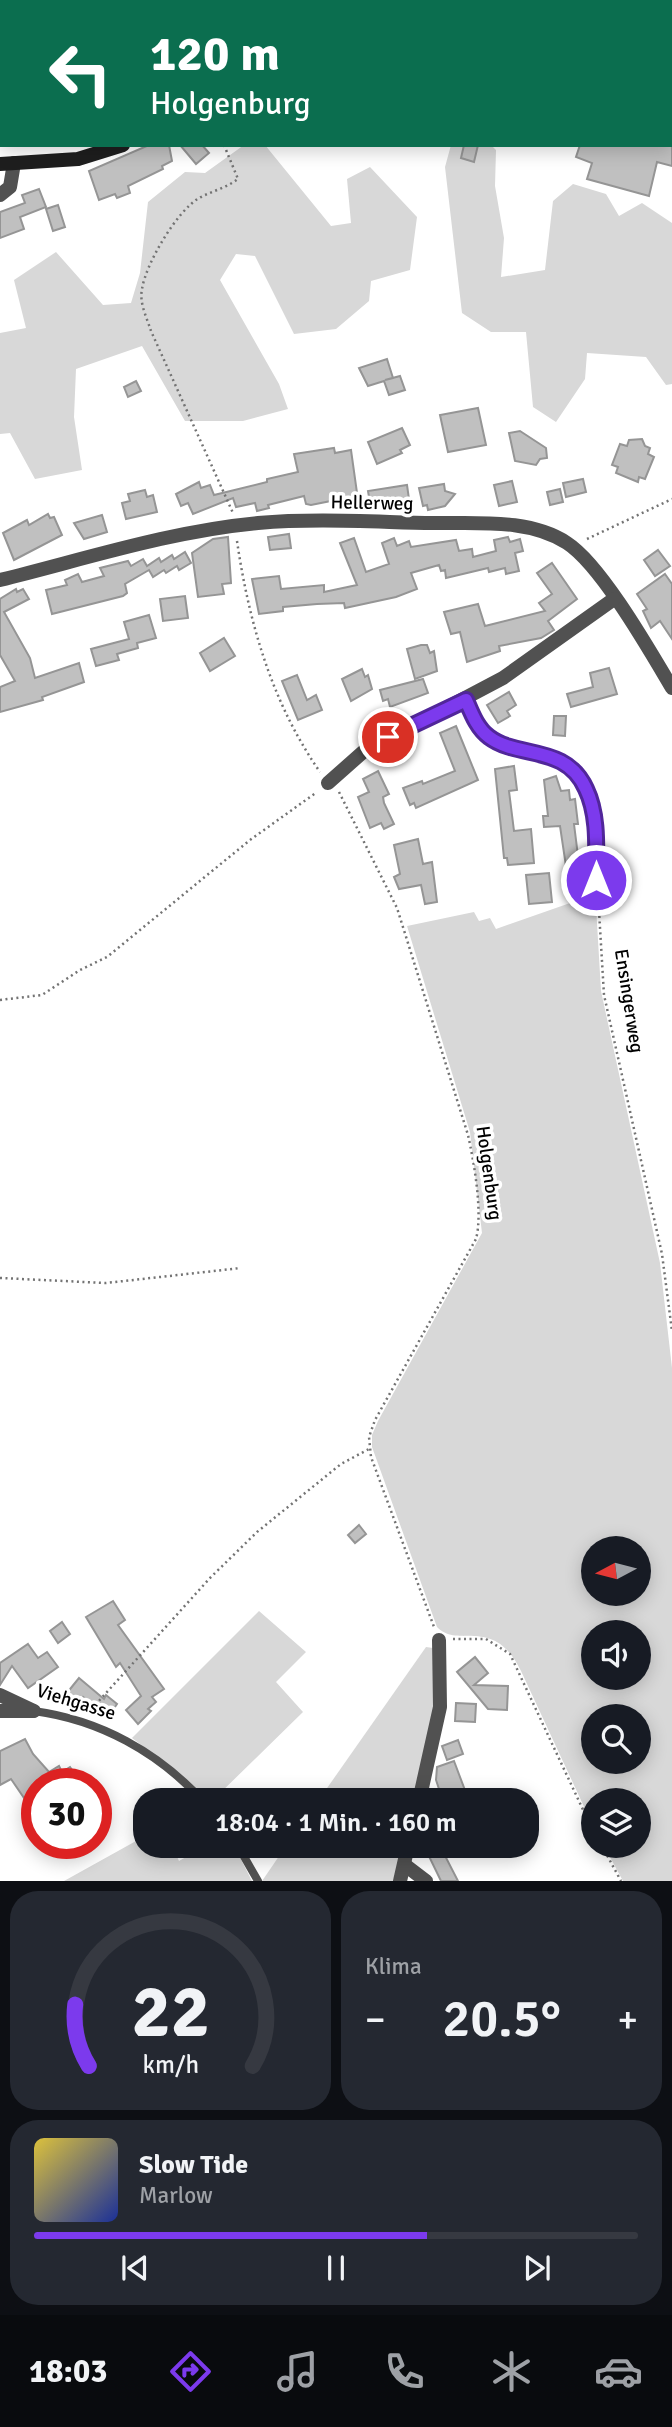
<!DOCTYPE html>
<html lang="de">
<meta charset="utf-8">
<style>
:root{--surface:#171b24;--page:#242831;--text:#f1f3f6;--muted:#9ea1a6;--line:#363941;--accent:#7c3aed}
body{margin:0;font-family:Signika,sans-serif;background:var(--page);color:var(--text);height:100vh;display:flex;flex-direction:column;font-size:26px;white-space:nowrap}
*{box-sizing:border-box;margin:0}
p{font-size:23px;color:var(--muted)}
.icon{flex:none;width:38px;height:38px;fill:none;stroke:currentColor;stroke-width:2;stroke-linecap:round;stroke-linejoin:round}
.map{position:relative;height:1881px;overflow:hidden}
.sheet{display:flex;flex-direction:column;gap:10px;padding:10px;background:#0d0f14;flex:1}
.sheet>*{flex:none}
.banner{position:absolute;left:0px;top:0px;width:672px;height:147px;box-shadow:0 4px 18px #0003;background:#0b6e4f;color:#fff;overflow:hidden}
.needle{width:46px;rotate:263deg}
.tools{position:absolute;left:581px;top:1536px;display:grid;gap:14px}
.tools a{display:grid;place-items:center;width:70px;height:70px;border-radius:50%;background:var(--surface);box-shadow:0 4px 18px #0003;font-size:35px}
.speed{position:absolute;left:21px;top:1768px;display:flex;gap:14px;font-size:35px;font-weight:700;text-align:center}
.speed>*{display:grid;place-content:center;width:91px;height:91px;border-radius:50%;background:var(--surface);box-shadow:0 4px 18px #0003;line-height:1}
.speed .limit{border:10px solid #d22;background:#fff;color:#111}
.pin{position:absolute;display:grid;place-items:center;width:60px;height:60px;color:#fff;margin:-30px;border:4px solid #fff;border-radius:50%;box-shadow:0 2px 7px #0007}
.me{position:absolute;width:77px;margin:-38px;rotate:0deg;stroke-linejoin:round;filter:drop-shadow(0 0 5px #0008)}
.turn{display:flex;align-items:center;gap:24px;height:147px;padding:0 35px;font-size:32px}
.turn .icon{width:91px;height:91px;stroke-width:2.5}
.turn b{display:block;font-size:49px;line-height:60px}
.big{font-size:52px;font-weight:600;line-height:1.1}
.sheet .tile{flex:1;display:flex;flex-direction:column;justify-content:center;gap:10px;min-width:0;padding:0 24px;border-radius:28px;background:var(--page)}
.sheet .dial{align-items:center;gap:0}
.dial svg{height:182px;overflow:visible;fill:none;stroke:var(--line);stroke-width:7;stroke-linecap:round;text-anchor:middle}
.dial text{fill:var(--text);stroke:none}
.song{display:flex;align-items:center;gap:21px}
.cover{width:84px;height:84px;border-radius:10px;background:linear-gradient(135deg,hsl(50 70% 55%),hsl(230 70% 35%))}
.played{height:7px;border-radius:4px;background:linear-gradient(90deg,var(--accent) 65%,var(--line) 65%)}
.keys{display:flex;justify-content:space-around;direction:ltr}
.heat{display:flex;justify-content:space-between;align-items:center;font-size:38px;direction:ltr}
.sheet .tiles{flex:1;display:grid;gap:10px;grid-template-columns:1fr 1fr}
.tile:last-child{grid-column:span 2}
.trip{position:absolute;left:133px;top:1788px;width:406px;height:70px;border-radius:28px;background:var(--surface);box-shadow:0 4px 18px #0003;font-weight:600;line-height:70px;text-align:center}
.menu{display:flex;height:112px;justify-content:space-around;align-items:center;background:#090b0e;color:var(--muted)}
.menu .icon{width:49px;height:49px}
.menu .current{color:var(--accent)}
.menu b{font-size:32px;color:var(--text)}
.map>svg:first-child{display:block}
</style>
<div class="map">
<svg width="672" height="1881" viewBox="0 0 672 1881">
<rect width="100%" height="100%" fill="#fff"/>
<g fill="#d8d8d8" fill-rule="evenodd">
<polygon points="244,145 265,145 331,226 351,223 347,179 370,167 417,217 410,270 371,281 369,301 336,329 294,334 255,256 236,254 220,280 279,384 288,409 243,421 185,421 142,346 76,369 74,417 82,470 35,479 10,433 0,434 0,333 26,328 14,280 56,252 103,305 131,303 140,273 148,202 185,172 205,173"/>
<polygon points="451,145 491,145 496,150 495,186 504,238 501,277 545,270 553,201 573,184 606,194 619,216 642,203 672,223 672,384 666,385 646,357 587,353 585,379 556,422 533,407 526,332 491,332 462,313 445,167"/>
<path d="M593 895 596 906 601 991 660 1263 672 1368V1881H623L604 1846H639V1801H593V1826L521 1671C493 1614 459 1650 437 1627L372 1447V1435L378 1421 482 1233 470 1132 407 926 474 912 479 921 490 918 496 929ZM593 1549H639V1594H593ZM593 1633H639V1678H593ZM593 1717H639V1762H593Z"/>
<polygon points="259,1611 306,1652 276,1682 303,1712 212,1801 207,1801 179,1774 132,1738"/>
<polygon points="426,1647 433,1648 433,1717 414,1801 318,1801"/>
<polygon points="145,1836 145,1846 172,1846 179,1861 205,1846 234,1846 252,1881 64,1881"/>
<polygon points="286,1846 403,1846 393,1881 262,1881"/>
</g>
<g fill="#c0c0c0" stroke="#959595" stroke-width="2">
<polygon points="149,145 169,145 172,161 162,166 163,169 128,186 130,193 117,198 115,194 99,200 89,171"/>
<polygon points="180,145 202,145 209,153 196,164"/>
<polygon points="464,145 478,145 474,162 461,158"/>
<polygon points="580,145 672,145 672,166 657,162 649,196 587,179 592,163 576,157"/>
<polygon points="39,189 46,207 20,217 24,229 0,238 0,212 25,203 22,195"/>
<polygon points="58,205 65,227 53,231 46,209"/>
<polygon points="387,359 393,378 385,380 400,376 405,390 389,395 384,381 368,386 359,368"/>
<polygon points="136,381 141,391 128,397 124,387"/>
<polygon points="478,408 486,445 448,452 440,415"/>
<polygon points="402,428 410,445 400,450 402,453 377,464 368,442"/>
<polygon points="520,431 546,448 547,458 540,459 536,465 515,461 509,433"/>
<polygon points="642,439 645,446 650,448 648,454 654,457 645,479 639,477 638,482 616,473 618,467 612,465 620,444 627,446 629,440"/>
<polygon points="334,448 335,453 351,450 358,500 332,506 331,501 311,505 306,504 304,496 268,505 269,508 257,511 255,503 236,507 233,498 193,514 188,503 181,506 176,494 199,482 201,488 210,485 214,495 267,482 267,479 298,472 294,454"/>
<polygon points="583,479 586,492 566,497 563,483"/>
<polygon points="512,481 517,502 499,506 494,485"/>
<polygon points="444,484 445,491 455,494 445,506 428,510 427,505 423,506 419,488"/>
<polygon points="407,485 409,499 370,503 368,491"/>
<polygon points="560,489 563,502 550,505 547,492"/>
<polygon points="145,490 147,497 153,495 157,512 126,519 122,503 130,501 128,494"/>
<polygon points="48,514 50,518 54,517 62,535 14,560 3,533 27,520 29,525"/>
<polygon points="102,515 107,532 84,539 74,523"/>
<polygon points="289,534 291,548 270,550 268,537"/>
<polygon points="228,537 231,583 222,584 224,594 198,597 192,553 213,539"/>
<polygon points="508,537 510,542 520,539 523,551 515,553 519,571 506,574 505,568 489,572 488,568 446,578 445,570 441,571 439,565 411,573 417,589 396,597 345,608 344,603 317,604 283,607 283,611 259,614 252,579 279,576 281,589 324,585 324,592 357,585 340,543 354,538 366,572 389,564 382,543 394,538 397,546 409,541 411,547 456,540 459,551 472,549 473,557 496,551 494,540"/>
<polygon points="658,550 670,566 655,576 644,560"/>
<polygon points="185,552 191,563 179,570 177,566 166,573 164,570 153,577 149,570 125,584 127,593 123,596 52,614 46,590 67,585 65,580 78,574 82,582 104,576 100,568 128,561 131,566 143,559 147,566 159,558 161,562 172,555 174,559"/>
<polygon points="552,563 577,599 548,621 554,630 541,638 499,646 500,651 467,662 460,632 451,634 444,612 478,604 485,626 545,611 539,603 552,594 537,573"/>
<polygon points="665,574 672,584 672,639 660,621 651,628 643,611 647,609 637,594"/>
<polygon points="16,589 17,592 23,589 29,599 4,612 30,658 35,678 79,663 84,682 42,697 43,700 0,712 0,687 15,681 0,655 0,599"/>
<polygon points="185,596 188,618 163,621 160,599"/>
<polygon points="149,615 156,638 137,643 138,648 117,654 119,660 96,666 91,649 129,639 124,622"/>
<polygon points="224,638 235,656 210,671 200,653"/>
<polygon points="421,645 427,645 430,653 434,651 437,671 415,679 407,649"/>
<polygon points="609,668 617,694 571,707 567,694 593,687 590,673"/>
<polygon points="362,669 365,677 368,675 372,689 351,701 342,679"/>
<polygon points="297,675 307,700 316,695 322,710 298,720 282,681"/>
<polygon points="423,679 428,693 390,707 388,699 383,701 380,690"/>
<polygon points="509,692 516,705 507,711 510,716 498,723 487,705"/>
<polygon points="554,716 566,716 565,736 553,735"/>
<polygon points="456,726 478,780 416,808 414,803 410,805 403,788 422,781 423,784 455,771 440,733"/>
<polygon points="514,766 517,790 509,791 514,831 531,829 534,863 508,865 507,858 504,858 495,769"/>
<polygon points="378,771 389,794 383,797 384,803 394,824 384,829 381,823 370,828 358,797 369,792 363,779"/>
<polygon points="556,776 561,791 569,790 570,800 575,799 578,824 574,824 580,872 567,873 560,826 544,827 543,816 548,816 544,780"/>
<polygon points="418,839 423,864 432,862 437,902 425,904 421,885 399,889 394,877 400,874 394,845"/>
<polygon points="549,873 552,902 529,904 526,875"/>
<polygon points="359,1525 366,1534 355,1543 348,1535"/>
<polygon points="113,1601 125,1620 118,1625 164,1689 152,1697 156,1702 148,1709 151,1711 138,1724 126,1710 141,1696 120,1663 116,1667 86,1617"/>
<polygon points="62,1622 70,1634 58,1643 50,1631"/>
<polygon points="28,1644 38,1658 47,1652 58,1667 28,1688 12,1666 0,1685 0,1663"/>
<polygon points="475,1657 488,1673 474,1685 508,1686 507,1710 488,1709 457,1672"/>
<polygon points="79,1678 104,1699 106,1695 117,1704 108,1717 83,1697 73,1709 62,1699"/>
<polygon points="456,1703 476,1704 475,1722 455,1721"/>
<polygon points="25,1739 33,1754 49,1772 59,1766 62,1772 70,1767 78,1778 71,1783 37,1783 37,1817 11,1779 0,1785 0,1751"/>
<polygon points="458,1740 463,1754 447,1760 442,1746"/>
<polygon points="454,1761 466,1793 454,1798 455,1801 443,1801 436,1780 437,1767"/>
<polygon points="424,1846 440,1846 458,1881 441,1881"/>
</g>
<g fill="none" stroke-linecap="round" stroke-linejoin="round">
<g stroke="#737373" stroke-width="2.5" stroke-dasharray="2 3.5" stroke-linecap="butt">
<polyline points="61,0 61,2"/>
<path d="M224 145 238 179C226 188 212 191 199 198 177 211 146 263 142 289 139 303 147 318 151 331L233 513"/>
<polyline points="587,539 672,499"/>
<path d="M237 541C249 623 272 703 320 772"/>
<path d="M339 792 397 908 468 1135C474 1162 483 1213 476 1239L375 1420 369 1437 371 1457 434 1627"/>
<polyline points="598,894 604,995 662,1254 672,1331"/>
<polyline points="0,1000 42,995 80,970 107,957 250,840 317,792"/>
<polyline points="0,1278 106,1283 241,1268"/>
<polyline points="453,1639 486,1639 510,1654 593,1831"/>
<polyline points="88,1713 210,1578 257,1532 341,1464 369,1449"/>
<polyline points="602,1846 621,1881"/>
</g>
<g stroke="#515151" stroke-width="8">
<path d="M34 1711C100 1720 158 1752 203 1801"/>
<polyline points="238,1846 258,1881"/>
</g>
<g stroke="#515151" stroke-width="14">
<polyline points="422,0 422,2"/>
<polyline points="544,0 547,2"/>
<polyline points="176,2 179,0"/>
<polyline points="0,61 2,61"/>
<polyline points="670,84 672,84"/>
<polyline points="670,122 672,123"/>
<polyline points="0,195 10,187 14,163"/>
<path d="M0 580C85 559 171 531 258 523 316 518 375 522 433 523 476 524 529 518 567 543 601 565 650 651 672 688"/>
<path d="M466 700C472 714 477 728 489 737 518 759 565 744 586 789 599 816 596 850 596 880"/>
<polyline points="328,783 363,752 503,678 614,599"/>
<polyline points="0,1695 34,1711"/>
<polyline points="0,1711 33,1711"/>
<polyline points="419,1801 440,1707 439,1640"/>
<polyline points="405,1865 426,1881"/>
<polyline points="400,1881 408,1846"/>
</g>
<g stroke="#1e1e1e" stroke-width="14">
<polyline points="305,2 307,0"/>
<polyline points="0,164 78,159 123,145"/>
</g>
</g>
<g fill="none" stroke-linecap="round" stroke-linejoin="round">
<g stroke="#51269a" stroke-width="18">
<path id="route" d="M388 737 466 700C472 714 477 728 489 737 518 759 566 744 586 789 599 816 596 850 596 880"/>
</g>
<use href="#route" stroke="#7c3aed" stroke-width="12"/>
</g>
<g text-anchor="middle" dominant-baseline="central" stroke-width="7" stroke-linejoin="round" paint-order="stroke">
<g font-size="19" fill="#000" stroke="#fff">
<text transform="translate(372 503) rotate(1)">Hellerweg</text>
<text transform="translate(629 1001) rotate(81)">Ensingerweg</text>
<text transform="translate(489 1173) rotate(82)">Holgenburg</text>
<text transform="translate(76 1702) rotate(17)">Viehgasse</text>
</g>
</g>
</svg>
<div class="tools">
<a><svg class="needle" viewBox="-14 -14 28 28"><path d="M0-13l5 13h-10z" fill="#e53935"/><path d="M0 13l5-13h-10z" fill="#9ea1a6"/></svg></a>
<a><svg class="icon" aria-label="sound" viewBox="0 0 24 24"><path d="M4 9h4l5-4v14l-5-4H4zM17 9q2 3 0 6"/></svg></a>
<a><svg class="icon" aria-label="search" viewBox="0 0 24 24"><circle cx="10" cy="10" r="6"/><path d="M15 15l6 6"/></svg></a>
<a><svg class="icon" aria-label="layers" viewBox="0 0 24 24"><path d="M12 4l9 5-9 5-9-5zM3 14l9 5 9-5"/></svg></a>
</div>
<div class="speed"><div class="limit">30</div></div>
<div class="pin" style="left:388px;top:737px;background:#d93025"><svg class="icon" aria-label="arrive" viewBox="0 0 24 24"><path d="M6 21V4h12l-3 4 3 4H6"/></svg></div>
<svg class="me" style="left:596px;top:880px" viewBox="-20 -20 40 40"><circle r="17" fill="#7c3aed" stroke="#fff" stroke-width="3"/><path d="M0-11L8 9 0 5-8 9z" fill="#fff"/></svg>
<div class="trip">18:04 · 1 Min. · 160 m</div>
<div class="banner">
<div class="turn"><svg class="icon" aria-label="left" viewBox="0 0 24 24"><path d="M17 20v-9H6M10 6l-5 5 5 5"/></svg><div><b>120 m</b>Holgenburg</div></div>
</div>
</div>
<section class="sheet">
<div class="tiles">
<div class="tile dial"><svg viewBox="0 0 100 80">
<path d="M14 69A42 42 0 1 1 86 69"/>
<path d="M14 69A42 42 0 0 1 8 42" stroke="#7c3aed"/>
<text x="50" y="56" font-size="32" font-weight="700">22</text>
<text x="50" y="72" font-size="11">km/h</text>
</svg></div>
<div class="tile"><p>Klima</p>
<div class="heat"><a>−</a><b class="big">20.5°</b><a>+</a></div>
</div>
<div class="tile">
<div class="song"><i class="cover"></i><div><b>Slow Tide</b><p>Marlow</p></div></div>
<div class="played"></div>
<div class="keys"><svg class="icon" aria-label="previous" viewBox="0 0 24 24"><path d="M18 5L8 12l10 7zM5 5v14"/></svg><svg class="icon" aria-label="pause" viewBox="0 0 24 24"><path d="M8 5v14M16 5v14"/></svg><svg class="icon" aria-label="next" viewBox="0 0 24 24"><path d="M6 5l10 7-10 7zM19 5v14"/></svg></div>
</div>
</div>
</section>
<nav class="menu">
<b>18:03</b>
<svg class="icon current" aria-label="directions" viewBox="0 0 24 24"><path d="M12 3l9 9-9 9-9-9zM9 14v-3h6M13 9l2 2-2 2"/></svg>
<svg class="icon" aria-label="music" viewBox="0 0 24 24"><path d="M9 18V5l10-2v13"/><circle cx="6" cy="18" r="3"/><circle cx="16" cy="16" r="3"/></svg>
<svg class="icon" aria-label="phone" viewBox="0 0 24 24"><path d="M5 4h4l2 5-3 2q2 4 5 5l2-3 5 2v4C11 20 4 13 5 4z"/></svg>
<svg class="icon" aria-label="climate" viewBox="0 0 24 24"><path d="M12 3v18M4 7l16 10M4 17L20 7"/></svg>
<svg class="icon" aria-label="car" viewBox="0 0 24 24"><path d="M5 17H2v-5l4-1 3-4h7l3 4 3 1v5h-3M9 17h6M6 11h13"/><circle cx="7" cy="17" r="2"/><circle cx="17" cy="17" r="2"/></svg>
</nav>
